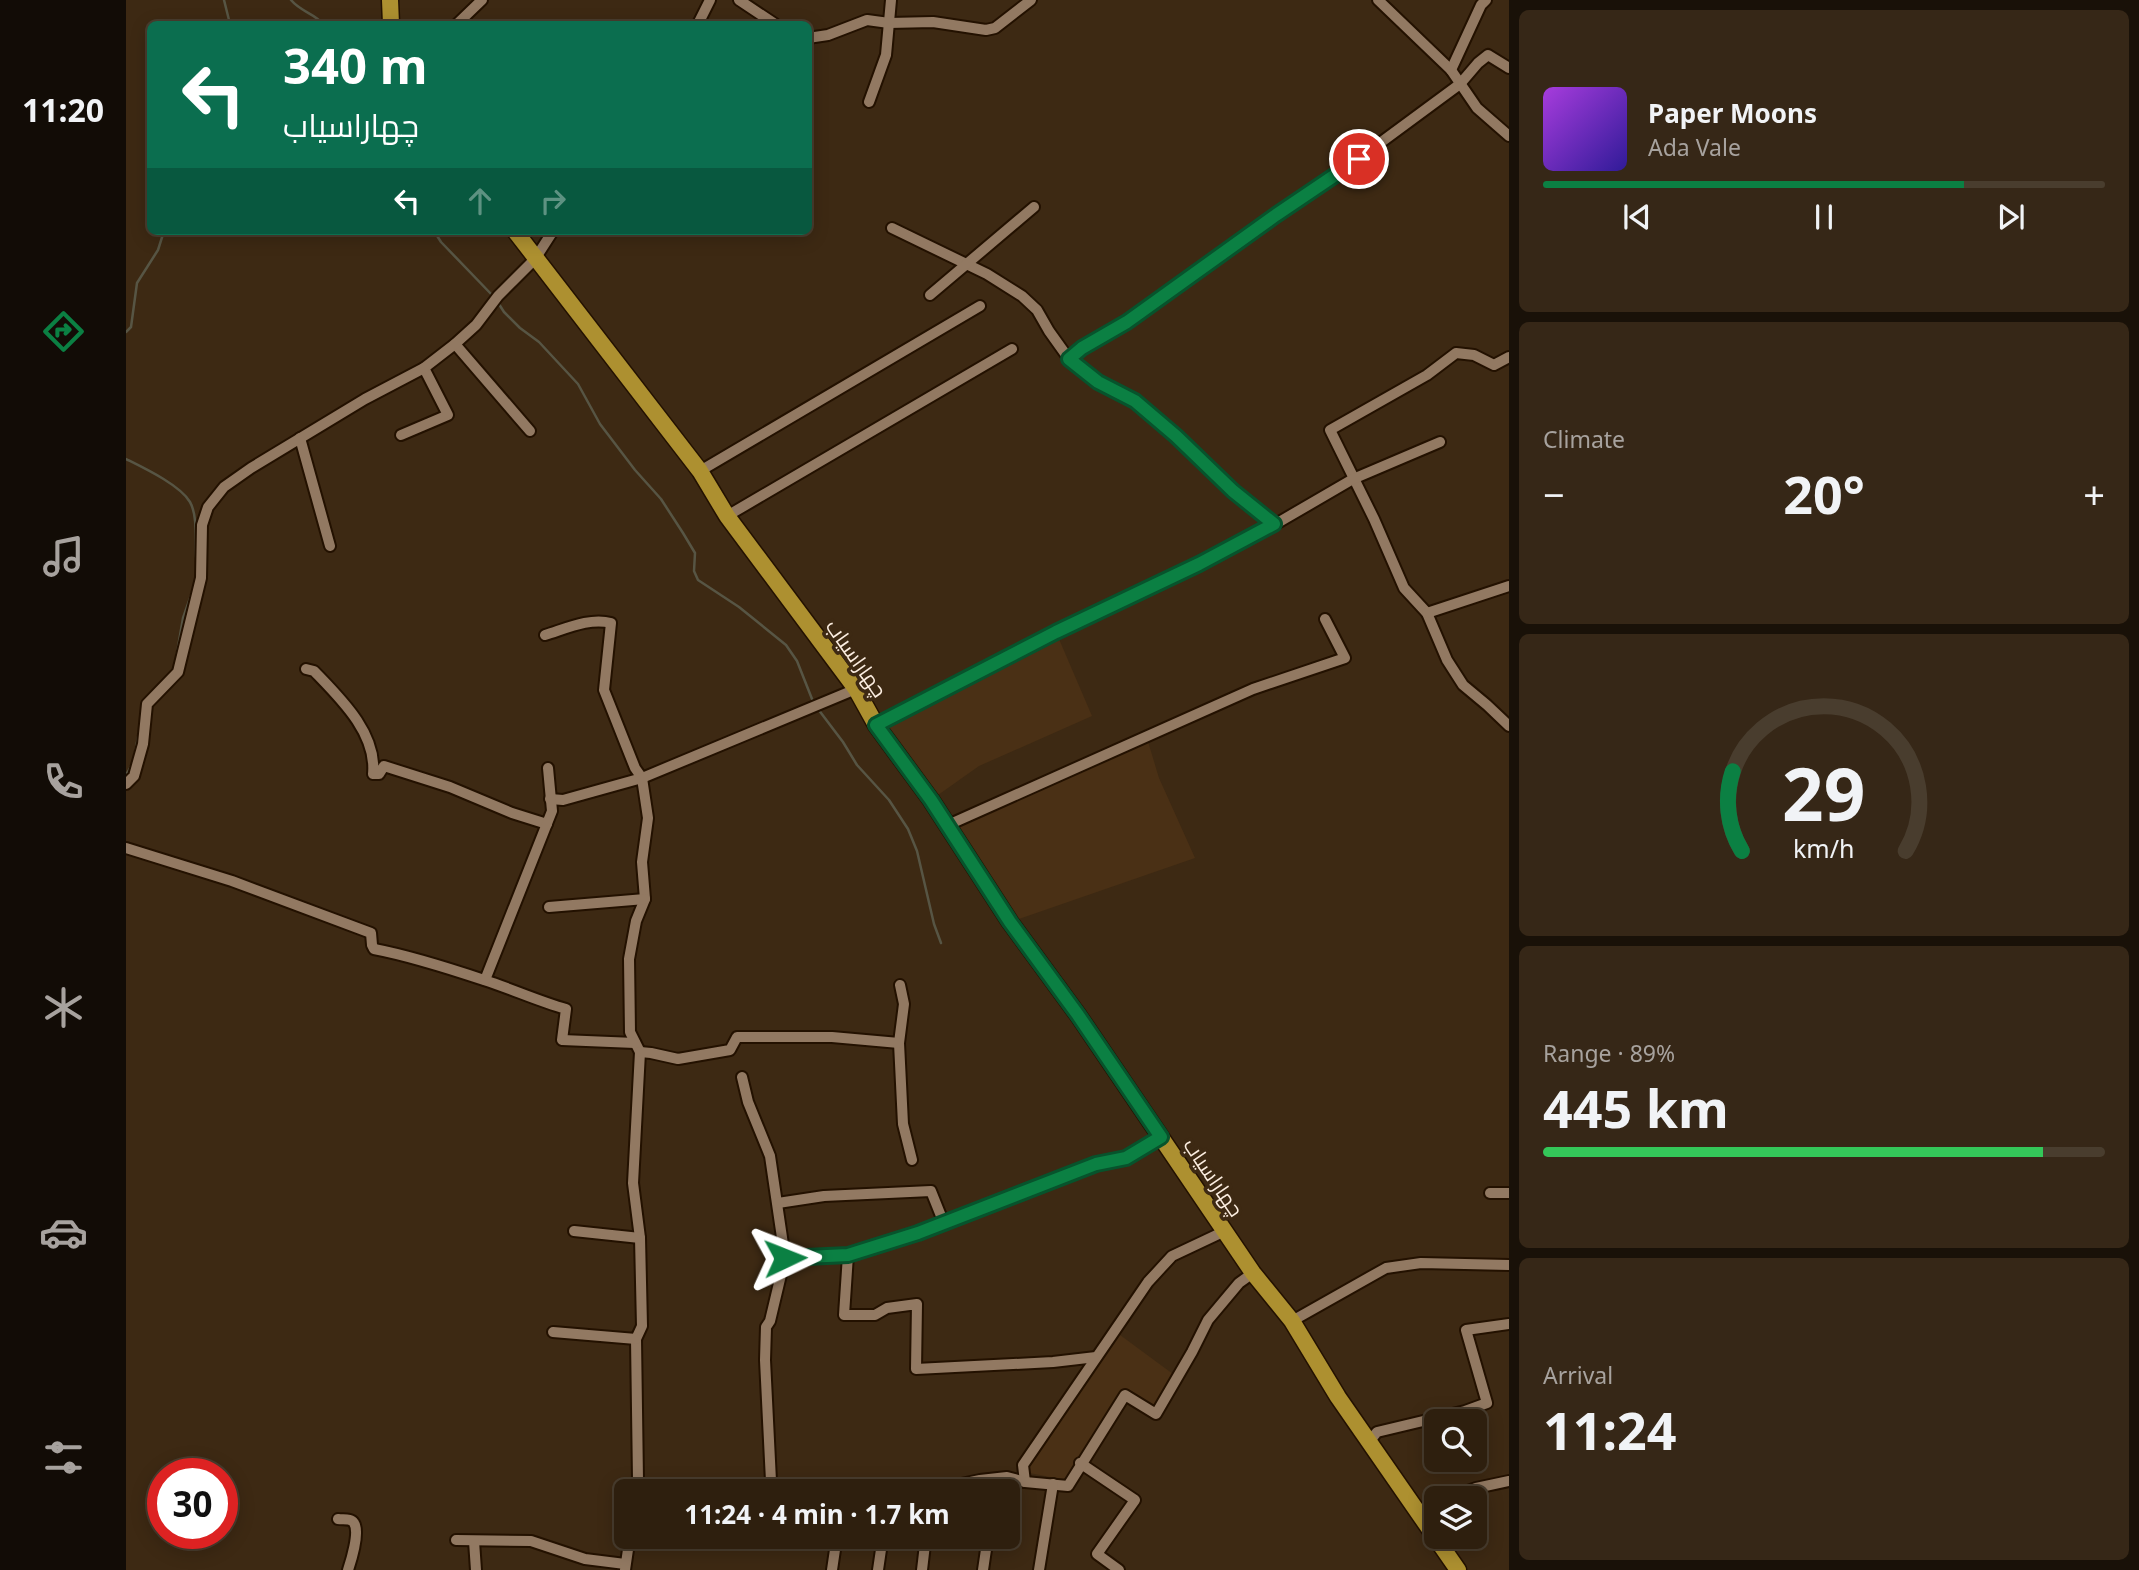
<!DOCTYPE html>
<meta charset="utf-8">
<style>
:root{--surface:#2e1f0e;--page:#362717;--text:#f1f3f6;--muted:#a7a29e;--line:#493d2e;--accent:#0b8043}
body{margin:0;font-family:"Noto Sans",Cairo,sans-serif;background:var(--page);color:var(--text);height:100vh;display:flex;flex-direction:column;font-size:26px;white-space:nowrap}
*{box-sizing:border-box;margin:0}
p{font-size:23px;color:var(--muted)}
.icon{flex:none;width:38px;height:38px;fill:none;stroke:currentColor;stroke-width:2;stroke-linecap:round;stroke-linejoin:round}
.map{position:relative;flex:1;overflow:hidden}
.details{display:flex;flex-direction:column;gap:10px;padding:10px;background:#191108;width:630px}
.details>*{flex:none}
.banner{position:absolute;left:21px;top:21px;width:665px;height:214px;border-radius:10px;box-shadow:0 4px 18px #0003,0 0 0 2px var(--line);background:#0b6e4f;color:#fff;overflow:hidden}
.tools{position:absolute;left:1298px;top:1409px;display:grid;gap:14px}
.tools a{display:grid;place-items:center;width:63px;height:63px;border-radius:10px;background:var(--surface);box-shadow:0 4px 18px #0003,0 0 0 2px var(--line);font-size:35px}
.speed{position:absolute;left:21px;top:1458px;display:flex;gap:14px;font-size:35px;font-weight:700;text-align:center}
.speed>*{display:grid;place-content:center;width:91px;height:91px;border-radius:50%;background:var(--surface);box-shadow:0 4px 18px #0003,0 0 0 2px var(--line);line-height:1}
.speed .limit{border:10px solid #d22;background:#fff;color:#111}
.pin{position:absolute;display:grid;place-items:center;width:60px;height:60px;color:#fff;margin:-30px;border:4px solid #fff;border-radius:50%;box-shadow:0 2px 7px #0007}
.me{position:absolute;width:77px;margin:-38px;rotate:88deg;stroke-linejoin:round;filter:drop-shadow(0 0 5px #0008)}
.turn{display:flex;align-items:center;gap:24px;height:147px;padding:0 21px;font-size:32px}
.turn .icon{width:91px;height:91px;stroke-width:2.5}
.turn b{display:block;font-size:49px;line-height:60px}
.lanes{display:flex;align-items:center;height:66px;padding:0 21px;background:#0003;justify-content:center;gap:35px;direction:ltr}
.lanes .off{opacity:.35}
.big{font-size:52px;font-weight:700;line-height:1.1}
.details .card{flex:1;display:flex;flex-direction:column;justify-content:center;gap:10px;min-width:0;padding:0 24px;border-radius:10px;background:var(--page)}
.details .dial{align-items:center;gap:0}
.dial svg{height:182px;overflow:visible;fill:none;stroke:var(--line);stroke-width:7;stroke-linecap:round;text-anchor:middle}
.dial text{fill:var(--text);stroke:none}
.song{display:flex;align-items:center;gap:21px}
.cover{width:84px;height:84px;border-radius:10px;background:linear-gradient(135deg,hsl(280 70% 55%),hsl(250 70% 35%))}
.played{height:7px;border-radius:4px;background:linear-gradient(90deg,var(--accent) 75%,var(--line) 75%)}
.keys{display:flex;justify-content:space-around;direction:ltr}
.heat{display:flex;justify-content:space-between;align-items:center;font-size:38px;direction:ltr}
.charge{height:10px;border-radius:5px;background:linear-gradient(90deg,#34c759 89%,var(--line) 0)}
.trip{position:absolute;left:488px;top:1479px;width:406px;height:70px;border-radius:10px;background:var(--surface);box-shadow:0 4px 18px #0003,0 0 0 2px var(--line);font-weight:700;line-height:70px;text-align:center}
main{display:flex;flex:1;min-height:0}
.dock{display:flex;flex-direction:column;width:126px;justify-content:space-around;align-items:center;background:#120c06;color:var(--muted)}
.dock .icon{width:49px;height:49px}
.dock .selected{color:var(--accent)}
.dock b{font-size:32px;color:var(--text)}
.map>svg:first-child{display:block}
</style>
<main>
<nav class="dock">
<b>11:20</b>
<svg class="icon selected" aria-label="directions" viewBox="0 0 24 24"><path d="M12 3l9 9-9 9-9-9zM9 14v-3h6M13 9l2 2-2 2"/></svg>
<svg class="icon" aria-label="music" viewBox="0 0 24 24"><path d="M9 18V5l10-2v13"/><circle cx="6" cy="18" r="3"/><circle cx="16" cy="16" r="3"/></svg>
<svg class="icon" aria-label="phone" viewBox="0 0 24 24"><path d="M5 4h4l2 5-3 2q2 4 5 5l2-3 5 2v4C11 20 4 13 5 4z"/></svg>
<svg class="icon" aria-label="climate" viewBox="0 0 24 24"><path d="M12 3v18M4 7l16 10M4 17L20 7"/></svg>
<svg class="icon" aria-label="car" viewBox="0 0 24 24"><path d="M5 17H2v-5l4-1 3-4h7l3 4 3 1v5h-3M9 17h6M6 11h13"/><circle cx="7" cy="17" r="2"/><circle cx="17" cy="17" r="2"/></svg>
<svg class="icon" aria-label="filters" viewBox="0 0 24 24"><path d="M4 7h16M4 17h16"/><circle cx="9" cy="7" r="2"/><circle cx="15" cy="17" r="2"/></svg>
</nav>
<div class="map">
<svg width="1383" height="1570" viewBox="0 0 1383 1570">
<rect width="100%" height="100%" fill="#3d2913"/>
<g fill="#4a3015">
<polygon points="930,632 966,716 853,766 805,800 750,725"/>
<polygon points="1020,735 1033,778 1069,858 884,922 822,825"/>
<polygon points="994,1335 1051,1377 1030,1407 1005,1391 961,1454 951,1482 898,1472"/>
</g>
<g fill="none" stroke-linecap="round" stroke-linejoin="round">
<g stroke="#575544" stroke-width="2.5">
<polyline points="98,0 104,24"/>
<path d="M165 0C175 12 188 13 197 24"/>
<polyline points="308,231 315,242 367,296"/>
<polyline points="371,301 378,312 394,328 413,342 452,384 474,424 509,470 535,499 557,533 569,553 568,571 572,580 613,607 660,645 671,661 688,704"/>
<polyline points="0,332 5,327 11,283 32,250 38,231"/>
<path d="M0 459C18 468 54 485 64 502 72 516 69 542 70 557"/>
<polyline points="50,659 57,618 68,587"/>
<polyline points="692,709 717,742 731,765 763,800 782,829 791,851 808,924 815,943"/>
<polyline points="9,753 13,732"/>
<polyline points="0,775 7,763"/>
</g>
<g stroke="#231100" stroke-width="14">
<g id="minor">
<polyline points="613,0 649,24"/>
<polyline points="1252,0 1325,70 1351,108 1383,136"/>
<polyline points="331,24 356,0"/>
<polyline points="572,24 584,0"/>
<polyline points="682,38 702,35 741,20 763,23 807,22 860,30 869,28 905,0"/>
<polyline points="1325,70 1355,5 1360,0"/>
<polyline points="743,102 760,55 765,0"/>
<polyline points="766,228 861,274 896,296 911,310 923,331 943,359 972,382 1009,401 1050,436 1107,491 1148,525"/>
<polyline points="804,295 908,207"/>
<polyline points="329,344 404,431"/>
<polyline points="1383,357 1368,365 1348,355 1330,353 1301,375 1204,430 1248,519 1278,588 1301,613 1321,660 1337,685 1361,705 1383,726"/>
<polyline points="943,359 956,348 1001,322 1150,215 1212,174 1334,84 1352,63 1362,55 1383,68"/>
<polyline points="275,435 322,415 298,368"/>
<polyline points="174,438 204,546"/>
<polyline points="574,471 854,306"/>
<polyline points="601,516 886,349"/>
<polyline points="1301,613 1383,586"/>
<path d="M419 635C439 629 464 617 485 623L478 690 509 768 516 778 522 818 516 862 519 899 510 921 503 959 504 1032 514 1052 507 1183 514 1238 516 1326 510 1339 512 1480 511 1491"/>
<path d="M180 669 188 671C214 698 251 733 247 774H253L258 766 324 787 386 813 421 824"/>
<polyline points="750,725 930,632 1073,564 1148,525 1227,479 1314,442"/>
<polyline points="0,784 8,776 17,744 21,704 52,672 75,578 76,525 82,507 98,487 125,468 239,399 298,368 329,344 350,325 372,296 409,259 427,231"/>
<polyline points="424,799 437,800 516,778 730,689"/>
<polyline points="822,825 1127,689 1219,658 1199,619"/>
<path d="M0 848 106 881 245 933 246 945 248 949C285 956 322 968 358 980 386 989 412 1001 440 1009L436 1040 509 1043"/>
<polyline points="423,907 519,899"/>
<polyline points="359,980 426,811 422,768"/>
<polyline points="774,985 778,1004 773,1043 777,1124 786,1160"/>
<polyline points="514,1052 525,1053 552,1059 604,1050 611,1037 706,1037 773,1043"/>
<polyline points="616,1077 622,1102 644,1156 659,1258 644,1321 640,1327 639,1360 645,1481 648,1489 652,1491"/>
<polyline points="1364,1193 1383,1193"/>
<polyline points="652,1203 698,1196 805,1191 817,1221"/>
<polyline points="448,1231 514,1238"/>
<polyline points="722,1255 718,1315 749,1315 761,1308 791,1304 790,1369 927,1362 970,1357"/>
<polyline points="659,1258 722,1255 792,1232 970,1164 1000,1158 1035,1137"/>
<polyline points="1166,1321 1260,1268 1295,1263 1383,1265"/>
<polyline points="427,1332 510,1339"/>
<polyline points="1244,1441 1251,1432 1339,1411 1361,1403 1340,1330 1383,1324"/>
<polyline points="954,1463 1009,1500 971,1554 993,1570"/>
<polyline points="899,1482 897,1465 1022,1282 1046,1256 1099,1231"/>
<polyline points="802,1491 854,1480 881,1477 899,1482 942,1486 999,1395 1030,1414 1066,1352 1082,1320 1113,1283 1127,1273"/>
<polyline points="1322,1498 1350,1488 1383,1481"/>
<polyline points="1295,1517 1300,1507 1311,1503"/>
<path d="M212 1519C217 1520 225 1518 228 1523 234 1532 225 1561 222 1570"/>
<polyline points="330,1540 405,1541 459,1559 499,1564"/>
<polyline points="348,1541 350,1570"/>
<polyline points="499,1570 504,1536"/>
<polyline points="706,1570 711,1536"/>
<polyline points="752,1570 757,1536"/>
<polyline points="796,1570 800,1536"/>
<polyline points="857,1570 862,1536"/>
<polyline points="913,1570 927,1484"/>
</g>
</g>
<g stroke="#231100" stroke-width="19">
<g id="highway">
<polyline points="264,0 265,24"/>
<polyline points="389,231 574,471 601,516 730,689 750,725 805,800 884,922 952,1015 1127,1273 1166,1321 1212,1397 1332,1570"/>
</g>
</g>
<use href="#minor" stroke="#927962" stroke-width="10"/>
<use href="#highway" stroke="#ad9030" stroke-width="16"/>
</g>
<g fill="none" stroke-linecap="round" stroke-linejoin="round">
<g stroke="#07532c" stroke-width="18">
<polyline id="route" points="659,1258 722,1255 792,1233 970,1164 1000,1158 1035,1137 952,1015 884,922 805,800 750,725 930,632 1073,564 1148,524 1107,491 1050,436 1009,401 972,382 943,359 956,348 1001,322 1150,215 1233,159"/>
</g>
<use href="#route" stroke="#0b8043" stroke-width="12"/>
</g>
<g text-anchor="middle" dominant-baseline="central" stroke-width="7" stroke-linejoin="round" paint-order="stroke">
<g font-size="21" fill="#fceee1" stroke="#3d2913">
<text transform="translate(731 658) rotate(55)">چهاراسیاب</text>
<text transform="translate(1088 1177) rotate(56)">چهاراسیاب</text>
</g>
</g>
</svg>
<div class="tools">
<a><svg class="icon" aria-label="search" viewBox="0 0 24 24"><circle cx="10" cy="10" r="6"/><path d="M15 15l6 6"/></svg></a>
<a><svg class="icon" aria-label="layers" viewBox="0 0 24 24"><path d="M12 4l9 5-9 5-9-5zM3 14l9 5 9-5"/></svg></a>
</div>
<div class="speed"><div class="limit">30</div></div>
<div class="pin" style="left:1233px;top:159px;background:#d93025"><svg class="icon" aria-label="arrive" viewBox="0 0 24 24"><path d="M6 21V4h12l-3 4 3 4H6"/></svg></div>
<svg class="me" style="left:659px;top:1258px" viewBox="-20 -20 40 40"><path d="M0-17L14 15 0 8-14 15z" fill="#0b8043" stroke="#fff" stroke-width="4"/></svg>
<div class="trip">11:24 · 4 min · 1.7 km</div>
<div class="banner">
<div class="turn"><svg class="icon" aria-label="left" viewBox="0 0 24 24"><path d="M17 20v-9H6M10 6l-5 5 5 5"/></svg><div><b>340 m</b>چهاراسیاب</div></div>
<div class="lanes"><svg class="icon" aria-label="left" viewBox="0 0 24 24"><path d="M17 20v-9H6M10 6l-5 5 5 5"/></svg><svg class="icon off" aria-label="ahead" viewBox="0 0 24 24"><path d="M12 20V5M6 11l6-6 6 6"/></svg><svg class="icon off" aria-label="right" viewBox="0 0 24 24"><path d="M7 20v-9h11M14 6l5 5-5 5"/></svg></div>
</div>
</div>
<section class="details">
<div class="card">
<div class="song"><i class="cover"></i><div><b>Paper Moons</b><p>Ada Vale</p></div></div>
<div class="played"></div>
<div class="keys"><svg class="icon" aria-label="previous" viewBox="0 0 24 24"><path d="M18 5L8 12l10 7zM5 5v14"/></svg><svg class="icon" aria-label="pause" viewBox="0 0 24 24"><path d="M8 5v14M16 5v14"/></svg><svg class="icon" aria-label="next" viewBox="0 0 24 24"><path d="M6 5l10 7-10 7zM19 5v14"/></svg></div>
</div>
<div class="card"><p>Climate</p>
<div class="heat"><a>−</a><b class="big">20°</b><a>+</a></div>
</div>
<div class="card dial"><svg viewBox="0 0 100 80">
<path d="M14 69A42 42 0 1 1 86 69"/>
<path d="M14 69A42 42 0 0 1 10 34" stroke="#0b8043"/>
<text x="50" y="56" font-size="32" font-weight="700">29</text>
<text x="50" y="72" font-size="11">km/h</text>
</svg></div>
<div class="card"><p>Range · 89%</p><b class="big">445 km</b><div class="charge"></div></div>
<div class="card"><p>Arrival</p><b class="big">11:24</b></div>
</section>
</main>
